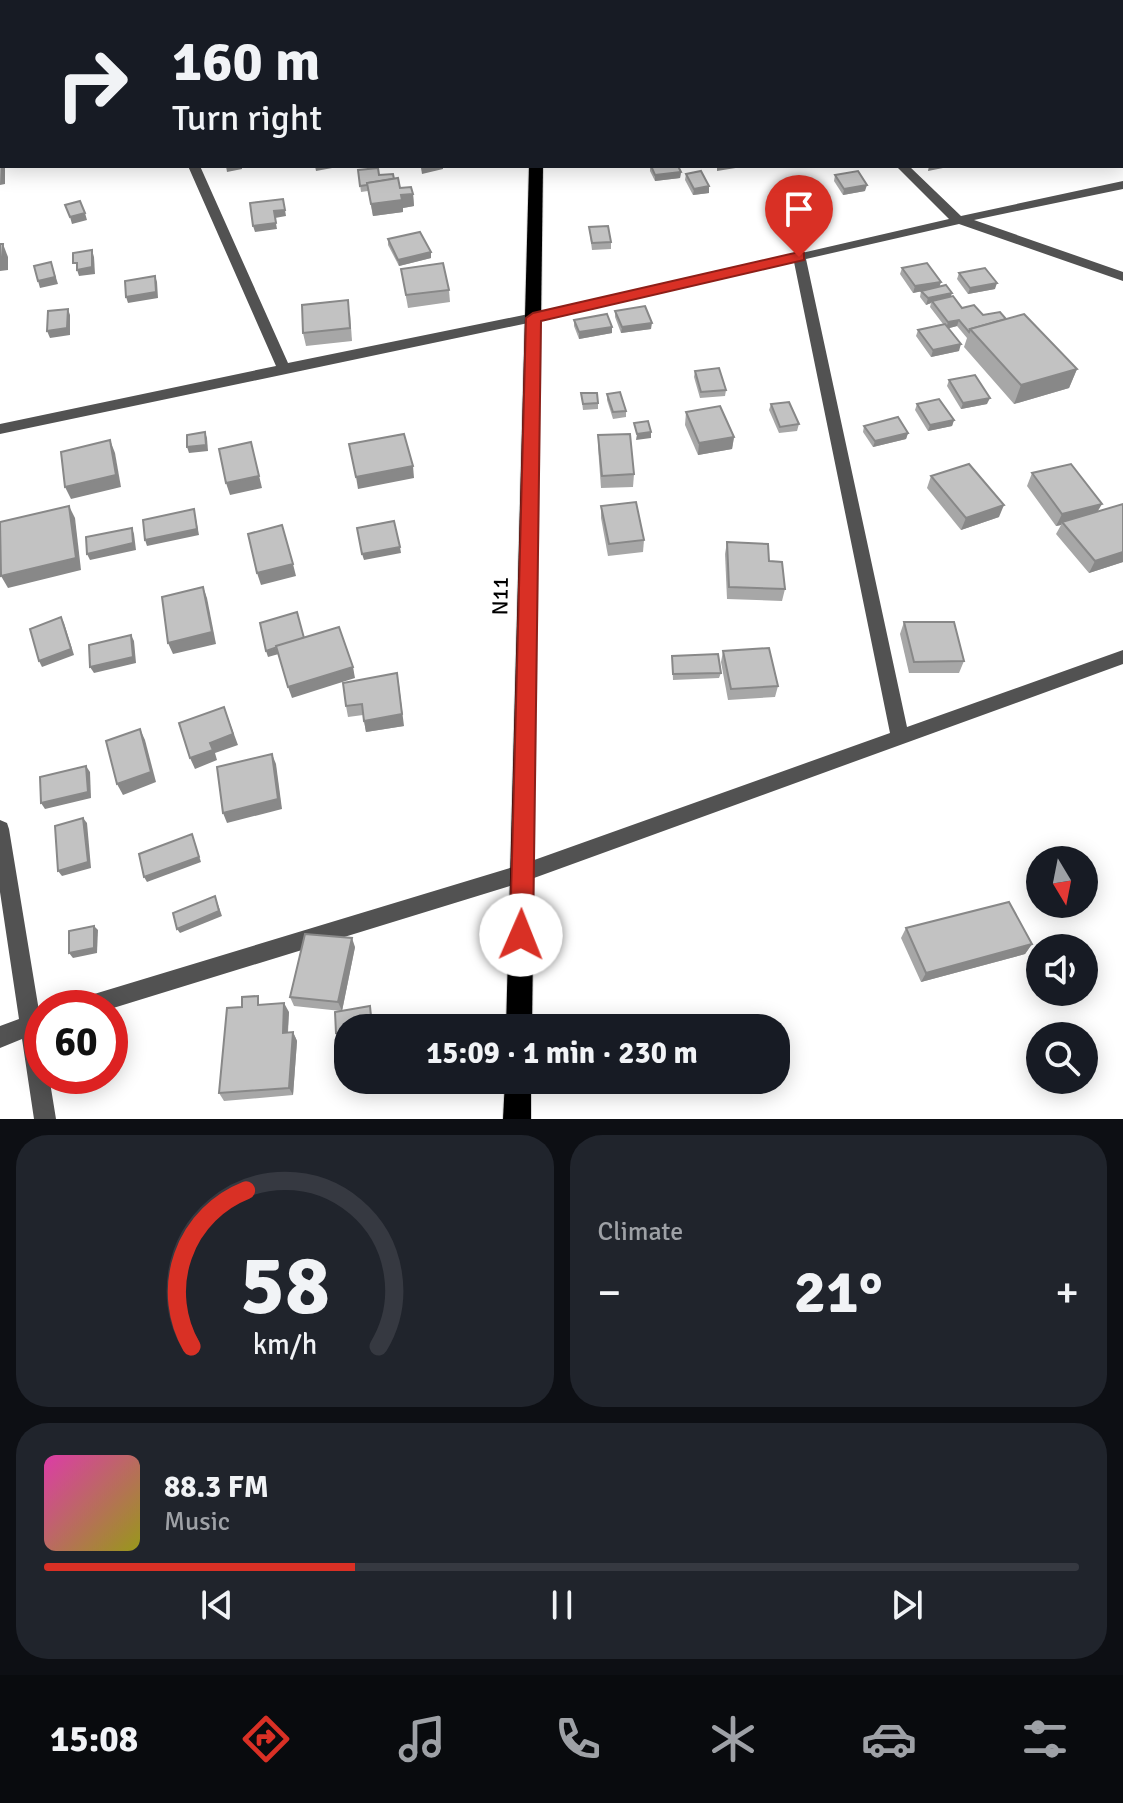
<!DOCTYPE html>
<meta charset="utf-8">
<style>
:root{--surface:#171b24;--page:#20242c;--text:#f1f3f6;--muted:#9ea1a6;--line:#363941;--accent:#d93025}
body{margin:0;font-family:Signika,sans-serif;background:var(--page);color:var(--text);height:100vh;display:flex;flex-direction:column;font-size:30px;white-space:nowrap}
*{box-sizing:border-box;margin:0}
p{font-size:26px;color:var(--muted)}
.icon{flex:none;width:44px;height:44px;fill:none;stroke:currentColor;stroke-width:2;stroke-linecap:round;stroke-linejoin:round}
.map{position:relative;height:1119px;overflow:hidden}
.sheet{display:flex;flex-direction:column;gap:16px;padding:16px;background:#0d0f14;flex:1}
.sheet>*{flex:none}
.banner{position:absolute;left:0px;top:0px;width:1124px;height:168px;box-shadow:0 4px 20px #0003;background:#171b24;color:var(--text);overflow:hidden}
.needle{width:52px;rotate:170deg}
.fabs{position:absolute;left:1026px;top:846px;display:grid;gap:16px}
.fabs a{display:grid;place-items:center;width:72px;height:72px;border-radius:50%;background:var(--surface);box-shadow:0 4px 20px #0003;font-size:40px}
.speed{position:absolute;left:24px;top:990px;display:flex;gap:16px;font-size:40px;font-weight:700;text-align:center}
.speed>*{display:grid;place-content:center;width:104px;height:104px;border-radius:50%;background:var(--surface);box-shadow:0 4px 20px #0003;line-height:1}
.speed .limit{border:12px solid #d22;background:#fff;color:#111}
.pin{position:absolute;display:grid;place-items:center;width:68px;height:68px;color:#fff;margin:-82px -34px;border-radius:50% 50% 50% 0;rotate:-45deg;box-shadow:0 0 8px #0007}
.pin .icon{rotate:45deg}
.me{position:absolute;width:88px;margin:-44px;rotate:1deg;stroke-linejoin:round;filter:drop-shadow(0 0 6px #0008)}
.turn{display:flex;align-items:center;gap:28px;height:168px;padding:0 40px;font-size:36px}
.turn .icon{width:104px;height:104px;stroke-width:2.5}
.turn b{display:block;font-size:56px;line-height:68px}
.big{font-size:60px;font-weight:700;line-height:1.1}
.sheet .widget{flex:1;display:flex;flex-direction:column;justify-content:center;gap:12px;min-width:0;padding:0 28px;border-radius:32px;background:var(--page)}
.sheet .dial{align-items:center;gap:0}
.dial svg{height:208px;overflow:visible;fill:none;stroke:var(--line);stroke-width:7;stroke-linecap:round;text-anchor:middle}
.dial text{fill:var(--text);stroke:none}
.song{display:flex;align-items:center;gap:24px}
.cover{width:96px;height:96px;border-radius:12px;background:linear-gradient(135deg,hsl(320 70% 55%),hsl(60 70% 35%))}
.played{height:8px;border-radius:4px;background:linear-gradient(90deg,var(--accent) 30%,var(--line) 30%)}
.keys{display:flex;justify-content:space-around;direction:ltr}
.heat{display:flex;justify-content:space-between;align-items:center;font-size:44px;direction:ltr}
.sheet .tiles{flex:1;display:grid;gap:16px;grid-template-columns:1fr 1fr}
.widget:last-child{grid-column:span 2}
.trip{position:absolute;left:334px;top:1014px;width:456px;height:80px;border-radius:32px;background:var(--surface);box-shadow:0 4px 20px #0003;font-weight:700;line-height:80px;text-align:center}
.dock{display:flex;height:128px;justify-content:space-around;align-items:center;background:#090b0e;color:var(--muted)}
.dock .icon{width:56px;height:56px}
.dock .selected{color:var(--accent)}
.dock b{font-size:36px;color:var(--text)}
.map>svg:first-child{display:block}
</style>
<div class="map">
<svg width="1123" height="1119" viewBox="0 0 1123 1119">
<rect width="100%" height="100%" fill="#fff"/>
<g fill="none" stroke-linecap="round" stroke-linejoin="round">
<g stroke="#dbdbdb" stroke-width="2">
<g id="primary">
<polygon points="521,0 533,0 534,2 522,2"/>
<polygon points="529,166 543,166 532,1028 506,1028"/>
<polygon points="505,1080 531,1080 531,1119 503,1119"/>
</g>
</g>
<g fill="#525252" fill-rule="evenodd">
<polygon points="122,0 132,0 133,2 123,2"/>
<polygon points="601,0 620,0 600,2"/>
<polygon points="726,0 737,0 738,2 727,2"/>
<polygon points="982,0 994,0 995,2 983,2"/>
<polygon points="0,36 2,36 0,43"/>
<rect x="1122" y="105" width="1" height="7"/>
<polygon points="188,166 200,166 288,363 607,298 949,219 896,166 909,166 961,216 1123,181 1123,189 974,220 1123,272 1123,281 959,224 806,259 907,727 1123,650 1123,664 523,882 110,1009 71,1008 74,1001 81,998 523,864 890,733 794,262 533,322 0,434 0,424 276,366"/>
<polygon points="0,820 7,823 9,829 39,1011 42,1010 42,1076 49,1076 56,1119 34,1119 22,1039 0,1048 0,1026 19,1019 0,892"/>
</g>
<use href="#primary" fill="#000" fill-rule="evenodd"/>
</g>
<g fill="#a7a7a7">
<polygon points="650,166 678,166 681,172 680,178 655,181 650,171"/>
<polygon points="358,170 394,179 400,188 413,194 414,206 403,208 403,212 373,216 368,191 361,192"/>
<polygon points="686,174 709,193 693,195 685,180"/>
<polygon points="835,175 865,191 843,195 834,181"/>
<polygon points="589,227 611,242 611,249 592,250"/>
<polygon points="388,239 431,252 431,258 399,266 388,245"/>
<polygon points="902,268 941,282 939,287 962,308 983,315 1006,319 1077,369 1069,388 1014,404 964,347 967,338 957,326 949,328 959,351 931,357 916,336 918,330 943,324 930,307 931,303 926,305 920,297 921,291 913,293 900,274"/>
<polygon points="401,269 449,290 450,302 408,308"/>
<polygon points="959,273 995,289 968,294 957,279"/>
<polygon points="615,311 651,329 621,333 615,317"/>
<polygon points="350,313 352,341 306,346 303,333"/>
<polygon points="574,320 612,333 579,339 574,326"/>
<polygon points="695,371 726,390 725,396 700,398 694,377"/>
<polygon points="949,380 987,404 961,409 947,386"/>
<polygon points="581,393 598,403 598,409 583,410"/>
<polygon points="607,394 626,411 626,417 613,419 607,400"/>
<polygon points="771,404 799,424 797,431 779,433 769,410"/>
<polygon points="917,404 954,420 952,426 928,431 915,410"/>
<polygon points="686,412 734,437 732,449 698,455 685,425"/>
<polygon points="864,426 908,433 906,439 873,447 863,432"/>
<polygon points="598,435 634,474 633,487 601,488 598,447"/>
<polygon points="1032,473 1098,511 1123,504 1123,562 1089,573 1056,534 1061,525 1056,526 1027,486"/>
<polygon points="931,476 999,517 961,530 927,488"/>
<polygon points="601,506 644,540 643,552 608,556 601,518"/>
<polygon points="727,542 769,561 785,589 782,601 727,599 725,554"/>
<polygon points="904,622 964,661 959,673 909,673 900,634"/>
<polygon points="723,651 778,686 775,697 728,700 721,662"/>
<polygon points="672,656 721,673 719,678 673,680"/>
<polygon points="343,683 404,726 366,732 363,715 348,717 346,706"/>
<polygon points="906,928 1032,944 1025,954 921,982 901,938"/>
<polygon points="355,947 342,1011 371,1011 373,1028 348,1028 348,1035 338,1037 336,1033 341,1011 294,1006 290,997"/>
<polygon points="263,1005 289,1012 288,1033 293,1032 297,1041 293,1095 224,1101 219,1093"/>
</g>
<g fill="#888">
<polygon points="2,15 2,28 0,28 0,16"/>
<polygon points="1,132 2,166 5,166 5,184 0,185"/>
<polygon points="226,166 242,166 242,169 227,172"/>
<polygon points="315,166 343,166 316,171"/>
<polygon points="429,166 443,166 443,169 422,174 421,168"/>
<polygon points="717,166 748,166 717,171"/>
<polygon points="929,166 944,166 943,168 928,171"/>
<polygon points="681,172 680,178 655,181 655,175"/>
<polygon points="867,185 865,191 843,195 844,189"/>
<polygon points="709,186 709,193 693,195 694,189"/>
<polygon points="413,194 414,206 403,208 403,212 373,216 371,204 401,195"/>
<polygon points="285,210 286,216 275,218 277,229 255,232 253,226 274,211"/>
<polygon points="85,213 87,220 72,224 70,217"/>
<polygon points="3,244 8,257 8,270 0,271 0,257"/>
<polygon points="92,250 94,257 95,274 79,276 77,270"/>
<polygon points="431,252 431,258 399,266 398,260"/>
<polygon points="51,262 58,284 40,288 38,281"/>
<polygon points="155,276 157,282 158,298 128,303 126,297"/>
<polygon points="941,282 939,288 913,293 915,286"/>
<polygon points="997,283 995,289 968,294 970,288"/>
<polygon points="952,293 950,299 932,301 931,303 926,305 928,298"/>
<polygon points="68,309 70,315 70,335 50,338 47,331"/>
<polygon points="959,320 957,326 946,329 948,322"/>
<polygon points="652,323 651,329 621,333 622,327"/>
<polygon points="612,327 612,333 579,339 579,332"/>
<polygon points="961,344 959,351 931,357 933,350"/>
<polygon points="1077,369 1069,388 1014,404 1021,385"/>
<polygon points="990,398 987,404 961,409 963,403"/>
<polygon points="954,420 952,426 928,431 930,425"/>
<polygon points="205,432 207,438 208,451 189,453 187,447"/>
<polygon points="651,432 651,438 636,440 637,434"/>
<polygon points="908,433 906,439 873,447 875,441"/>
<polygon points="734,437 732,449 698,455 699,443"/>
<polygon points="110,440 115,453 121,487 71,499 65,487"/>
<polygon points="251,442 262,488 230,495 226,483"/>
<polygon points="413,466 414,478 358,489 356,477"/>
<polygon points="1102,504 1095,516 1062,522 1061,525 1056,526 1062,514"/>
<polygon points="1004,505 999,517 961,530 966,518"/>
<polygon points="69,506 75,518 81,570 8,588 1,576"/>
<polygon points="194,509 199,535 147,546 145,540"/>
<polygon points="132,528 134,534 136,550 90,560 87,554"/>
<polygon points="400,547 401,553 364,560 362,554"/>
<polygon points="1123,552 1123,562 1089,573 1095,561"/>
<polygon points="293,564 296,576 261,585 257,573"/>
<polygon points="203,587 207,598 216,644 173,654 168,643"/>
<polygon points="61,617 64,623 74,655 42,667 39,661"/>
<polygon points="131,635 134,641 136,663 94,673 90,667"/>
<polygon points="305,640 307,646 268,657 266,651"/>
<polygon points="353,667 355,678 292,698 288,687"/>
<polygon points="399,685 404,726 366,732 364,721"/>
<polygon points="224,707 238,745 215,753 217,760 195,769 190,758 210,743"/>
<polygon points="140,729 145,740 156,782 123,795 117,784"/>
<polygon points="272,754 276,764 282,809 227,823 223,813"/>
<polygon points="86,766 90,772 91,798 45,809 41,803"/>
<polygon points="83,818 87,823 91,868 62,876 58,871"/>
<polygon points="192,834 201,862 147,882 144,877"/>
<polygon points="215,896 222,916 180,933 177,929"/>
<polygon points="94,926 98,930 97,953 73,958 69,953"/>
<polygon points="352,938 355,947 342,1011 338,1002"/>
<polygon points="1032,944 1025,954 921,982 926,973"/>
<polygon points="284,1003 289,1012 287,1041 283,1033"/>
<polygon points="293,1032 297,1041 293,1095 289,1088"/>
</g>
<g fill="#c2c2c2" stroke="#888" stroke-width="2">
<polygon points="7,0 22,0 22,2 2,2 2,15 0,16 0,1"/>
<polygon points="679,0 718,0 706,2 681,2"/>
<polygon points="1021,0 1055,0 1057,2 1024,2"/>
<polygon points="1115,0 1123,1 1123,21 1122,22 1122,2 1106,2"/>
<polygon points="0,86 2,86 2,98 0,99"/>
<polygon points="651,166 678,166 681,172 655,175"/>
<polygon points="378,168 379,175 393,174 394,179 367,183 367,185 360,186 358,170"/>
<polygon points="701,171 709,186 694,189 686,174"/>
<polygon points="858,171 867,185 844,189 835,175"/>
<polygon points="398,178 400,188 411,187 413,194 401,195 402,200 371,204 367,183"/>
<polygon points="283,199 285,210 274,211 276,223 253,226 250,203"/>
<polygon points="80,201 85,213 70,217 65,205"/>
<polygon points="608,226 611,242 592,243 589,227"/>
<polygon points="420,232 431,252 398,260 388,239"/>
<polygon points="0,244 3,244 2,257 0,257"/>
<polygon points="92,250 92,267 77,270 77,263 73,263 73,253"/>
<polygon points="51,262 55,277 38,281 34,266"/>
<polygon points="443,263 449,290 406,295 401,269"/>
<polygon points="927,263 941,282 915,286 902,268"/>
<polygon points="985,268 997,283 970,288 959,273"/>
<polygon points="155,276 156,292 126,297 125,281"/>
<polygon points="946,285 952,293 928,298 921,291"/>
<polygon points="953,296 962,308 974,305 983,315 1000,312 1006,319 970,329 969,332 959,320 948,322 932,301"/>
<polygon points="348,300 350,328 303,333 302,305"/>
<polygon points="645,306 652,323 622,327 615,311"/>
<polygon points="68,309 67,328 47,331 48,311"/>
<polygon points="607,314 612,327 579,332 574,320"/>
<polygon points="1024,314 1077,369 1021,385 970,329"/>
<polygon points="945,324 961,344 933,350 918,330"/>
<polygon points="719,368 726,390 701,392 695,371"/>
<polygon points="975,375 990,398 963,403 949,380"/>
<polygon points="620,392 626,411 613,412 607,394"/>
<polygon points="581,393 597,393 598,403 583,404"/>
<polygon points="939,399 954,420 930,425 917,404"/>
<polygon points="789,402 799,424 780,427 771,404"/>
<polygon points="720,406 734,437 699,443 686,412"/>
<polygon points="898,417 908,433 875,441 864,426"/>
<polygon points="648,421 651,432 637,434 634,423"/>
<polygon points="205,432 206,445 187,447 187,435"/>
<polygon points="404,434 413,466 356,477 349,444"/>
<polygon points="630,434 634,474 602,476 598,435"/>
<polygon points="110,440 116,475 65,487 61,452"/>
<polygon points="251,442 259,476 226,483 219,449"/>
<polygon points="969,464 1004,505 966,518 931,476"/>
<polygon points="1071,464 1102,504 1062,514 1032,473"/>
<polygon points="636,502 644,540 609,544 601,506"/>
<polygon points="1123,504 1123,552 1095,561 1062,522"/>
<polygon points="69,506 76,558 1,576 0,522"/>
<polygon points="194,509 197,529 145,540 143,520"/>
<polygon points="394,521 400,547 362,554 357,528"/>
<polygon points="282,525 293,564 257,573 248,534"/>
<polygon points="132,528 133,543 87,554 86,537"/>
<polygon points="727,542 768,544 769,561 782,562 785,589 729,587"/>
<polygon points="203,587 212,632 168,643 162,597"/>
<polygon points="297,612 304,638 266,651 260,623"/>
<polygon points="61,617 71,649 39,661 30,629"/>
<polygon points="904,622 954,622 964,661 914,662"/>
<polygon points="339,627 353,667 288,687 276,646"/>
<polygon points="131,635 133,657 90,667 89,645"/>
<polygon points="769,648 778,686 731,689 723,651"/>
<polygon points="718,654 721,673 673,674 672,656"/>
<polygon points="397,673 402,714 364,721 362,704 346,706 343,683"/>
<polygon points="224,707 233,734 210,743 213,750 190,758 179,723"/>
<polygon points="140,729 151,772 117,784 106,741"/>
<polygon points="272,754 278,799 223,813 217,767"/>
<polygon points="86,766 88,792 41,803 40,777"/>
<polygon points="83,818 88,862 58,871 55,826"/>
<polygon points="192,834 199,857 144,877 139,854"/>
<polygon points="215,896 219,911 177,929 173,913"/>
<polygon points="1009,902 1032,944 926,973 906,928"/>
<polygon points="94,926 94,948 69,953 69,931"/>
<polygon points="305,934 352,938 338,1002 290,997"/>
<polygon points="258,996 258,1005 284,1003 283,1033 293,1032 289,1088 219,1093 227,1008 242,1007 242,997"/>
<polygon points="370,1006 372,1027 348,1028 348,1031 336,1033 335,1012"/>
<polygon points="346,1041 348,1041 348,1059"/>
</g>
<polygon fill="#d93025" stroke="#8d1f18" stroke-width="2" points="799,252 804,253 804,260 541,321 533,935 529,943 521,946 513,943 510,935 526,318 533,313"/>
<g text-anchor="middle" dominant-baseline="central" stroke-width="6" stroke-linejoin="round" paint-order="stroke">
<g font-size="22" fill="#000" stroke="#fff">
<text transform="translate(500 596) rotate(-89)">N11</text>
</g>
</g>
</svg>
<div class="fabs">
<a><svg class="needle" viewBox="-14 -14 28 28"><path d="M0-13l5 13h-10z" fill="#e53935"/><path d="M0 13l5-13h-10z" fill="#9ea1a6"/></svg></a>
<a><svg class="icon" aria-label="sound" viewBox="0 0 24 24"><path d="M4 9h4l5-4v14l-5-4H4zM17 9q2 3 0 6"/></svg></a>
<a><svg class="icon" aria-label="search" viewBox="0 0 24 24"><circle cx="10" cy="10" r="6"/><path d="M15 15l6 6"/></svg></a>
</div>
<div class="speed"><div class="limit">60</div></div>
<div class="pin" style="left:799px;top:257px;background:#d93025"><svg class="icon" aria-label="arrive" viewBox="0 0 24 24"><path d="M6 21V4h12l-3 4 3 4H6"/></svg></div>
<svg class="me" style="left:521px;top:935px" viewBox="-20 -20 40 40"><circle r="19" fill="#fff"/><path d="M0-13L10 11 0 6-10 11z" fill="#d93025"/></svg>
<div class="trip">15:09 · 1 min · 230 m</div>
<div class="banner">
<div class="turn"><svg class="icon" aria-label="right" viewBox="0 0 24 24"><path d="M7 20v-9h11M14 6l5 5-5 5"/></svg><div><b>160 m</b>Turn right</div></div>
</div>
</div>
<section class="sheet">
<div class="tiles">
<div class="widget dial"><svg viewBox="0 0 100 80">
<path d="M14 69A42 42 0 1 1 86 69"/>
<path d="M14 69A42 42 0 0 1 35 9" stroke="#d93025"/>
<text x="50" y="56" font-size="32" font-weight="700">58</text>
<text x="50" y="72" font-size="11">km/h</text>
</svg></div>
<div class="widget"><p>Climate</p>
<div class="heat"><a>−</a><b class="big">21°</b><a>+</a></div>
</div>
<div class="widget">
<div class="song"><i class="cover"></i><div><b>88.3 FM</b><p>Music</p></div></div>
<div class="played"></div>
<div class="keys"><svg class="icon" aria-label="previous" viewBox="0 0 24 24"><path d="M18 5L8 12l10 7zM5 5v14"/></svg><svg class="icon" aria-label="pause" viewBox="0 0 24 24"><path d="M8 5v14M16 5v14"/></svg><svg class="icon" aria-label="next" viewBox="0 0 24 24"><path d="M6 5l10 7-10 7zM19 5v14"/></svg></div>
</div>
</div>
</section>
<nav class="dock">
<b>15:08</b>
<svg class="icon selected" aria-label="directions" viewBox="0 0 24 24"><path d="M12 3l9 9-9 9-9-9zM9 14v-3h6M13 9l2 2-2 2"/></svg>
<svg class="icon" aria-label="music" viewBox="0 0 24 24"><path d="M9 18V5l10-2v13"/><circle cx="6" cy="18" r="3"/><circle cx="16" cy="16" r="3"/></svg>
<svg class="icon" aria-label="phone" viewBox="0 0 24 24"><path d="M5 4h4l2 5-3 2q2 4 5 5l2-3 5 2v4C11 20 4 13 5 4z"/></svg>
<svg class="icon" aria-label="climate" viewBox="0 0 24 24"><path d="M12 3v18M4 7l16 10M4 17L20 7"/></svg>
<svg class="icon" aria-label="car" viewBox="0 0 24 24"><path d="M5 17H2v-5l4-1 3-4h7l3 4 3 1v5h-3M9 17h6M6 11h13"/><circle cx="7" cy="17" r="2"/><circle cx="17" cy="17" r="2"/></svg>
<svg class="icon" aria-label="filters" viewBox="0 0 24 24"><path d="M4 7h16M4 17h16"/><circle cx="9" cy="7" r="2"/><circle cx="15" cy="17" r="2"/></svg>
</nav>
